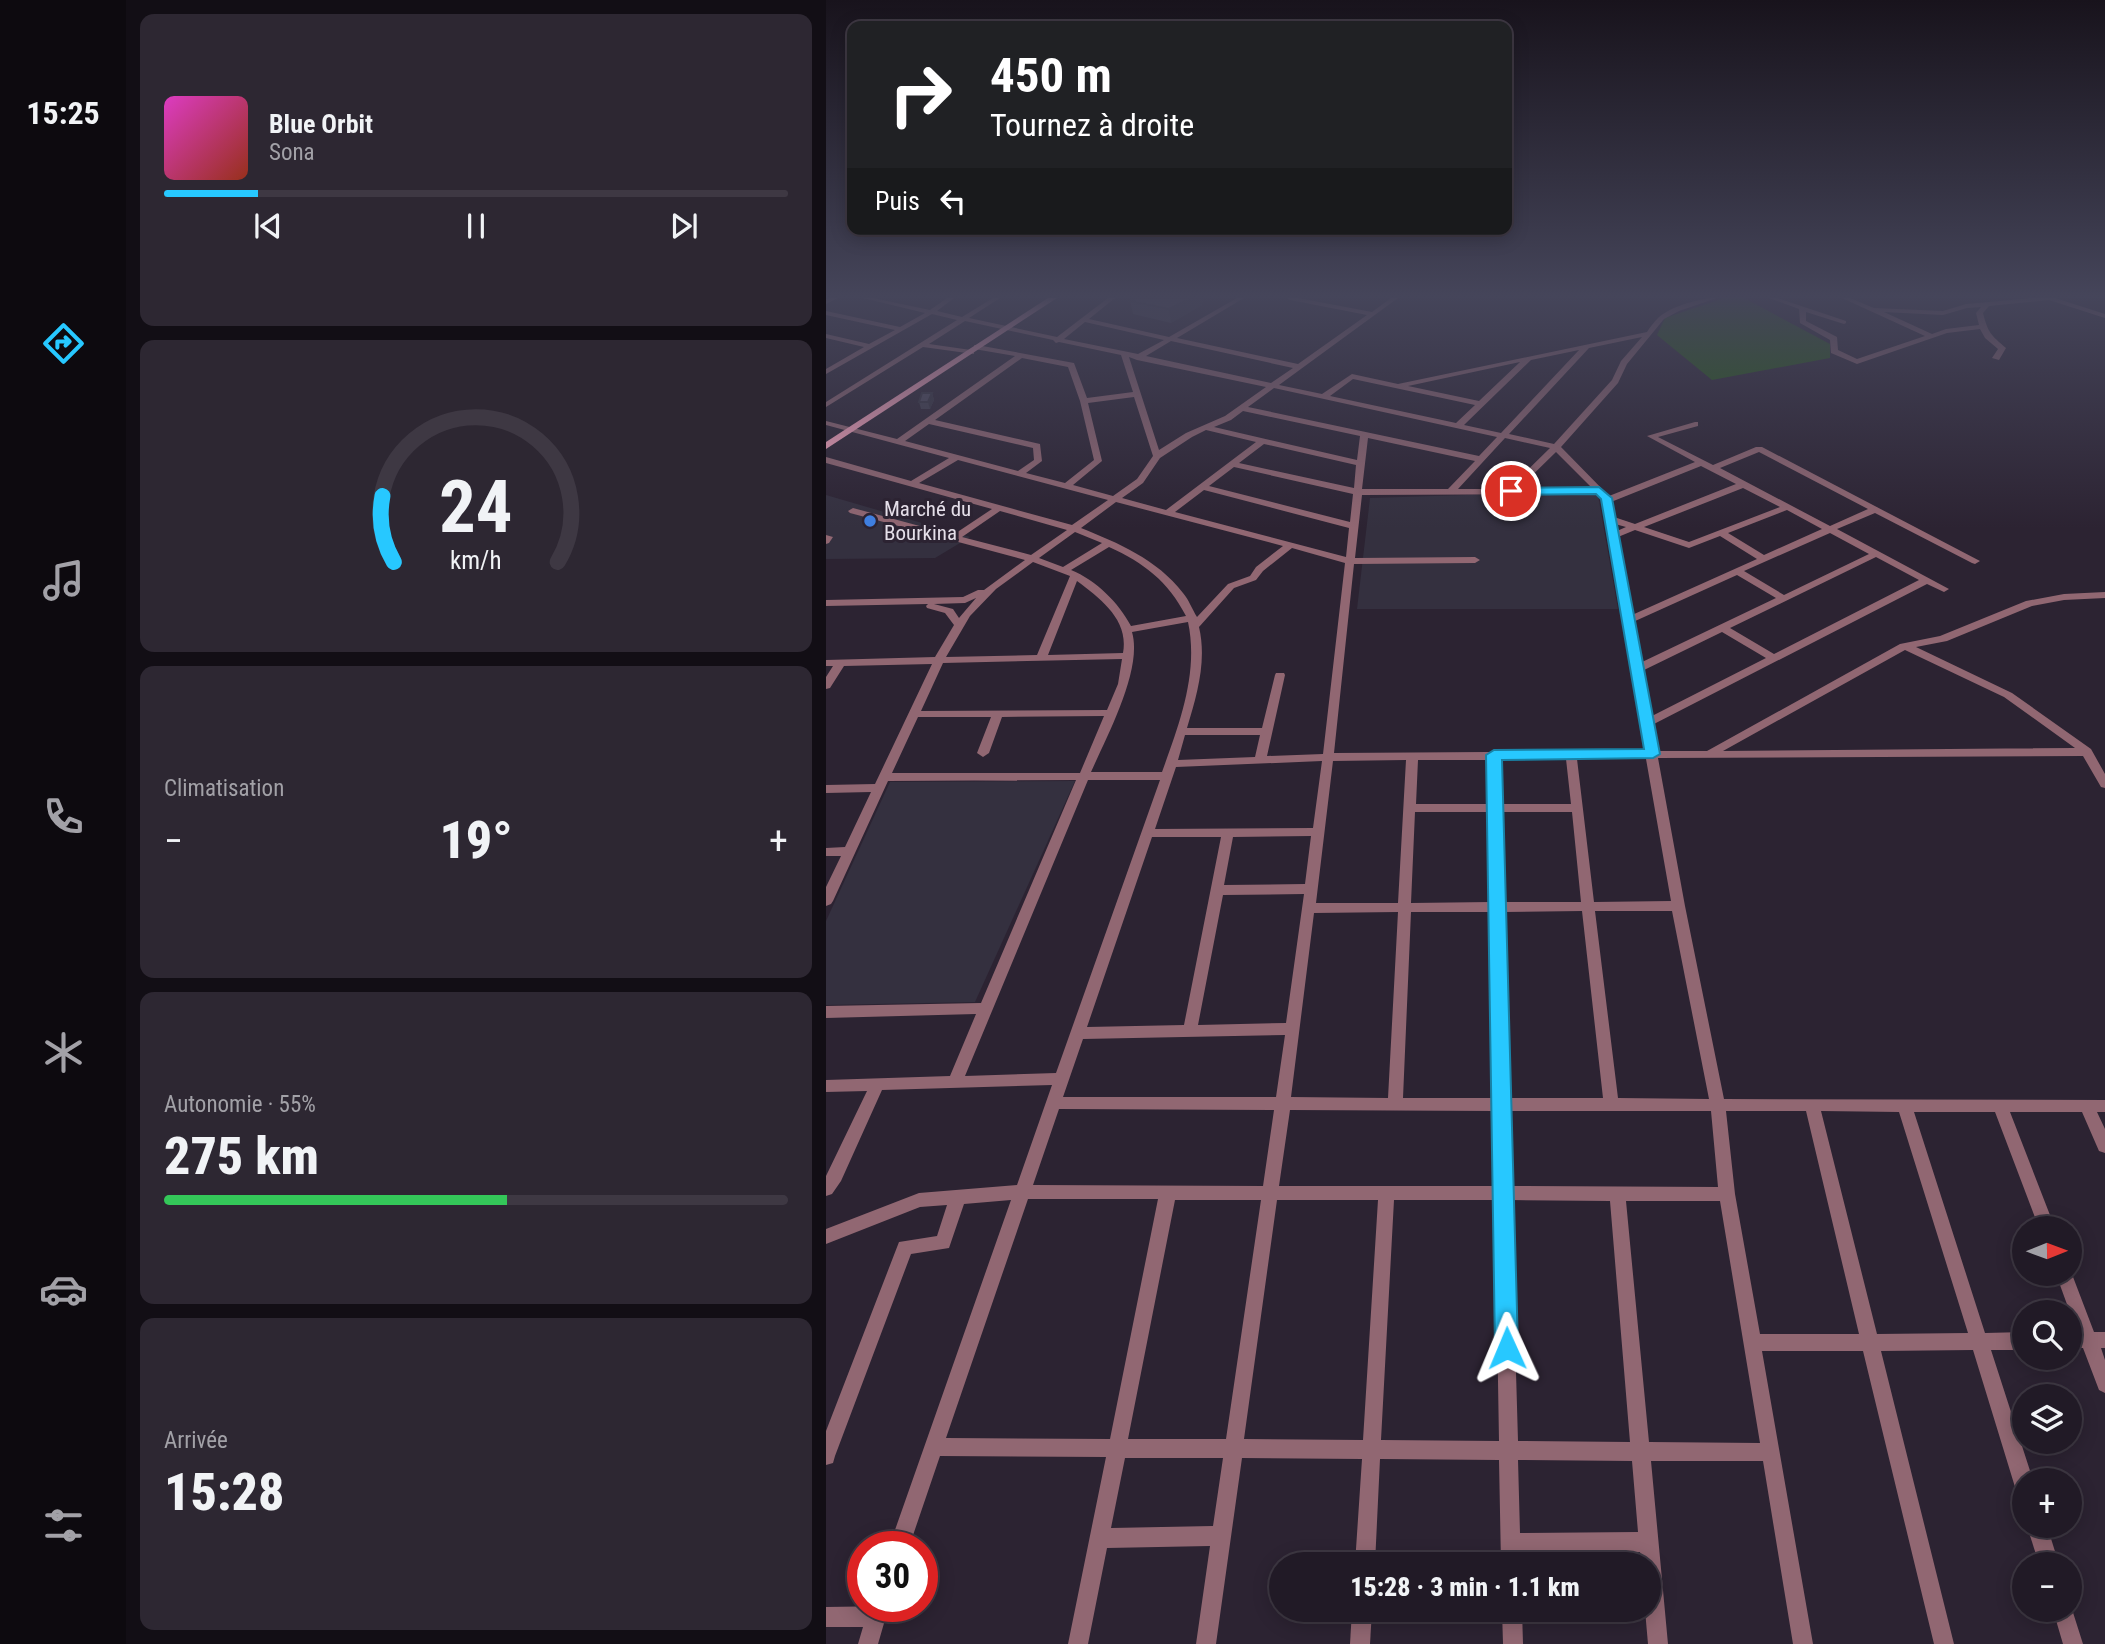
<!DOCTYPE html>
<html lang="fr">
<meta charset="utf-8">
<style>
:root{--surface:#211a26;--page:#2d2732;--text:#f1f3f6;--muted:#a2a1a7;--line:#3e3843;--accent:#27c8ff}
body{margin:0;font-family:"Roboto Condensed",sans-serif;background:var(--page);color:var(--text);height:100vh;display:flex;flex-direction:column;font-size:26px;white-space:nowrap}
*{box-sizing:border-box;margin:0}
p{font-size:23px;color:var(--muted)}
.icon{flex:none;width:38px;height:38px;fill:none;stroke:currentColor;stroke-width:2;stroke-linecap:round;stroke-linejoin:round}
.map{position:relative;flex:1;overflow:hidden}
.panel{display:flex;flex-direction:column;gap:14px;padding:14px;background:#120e15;width:700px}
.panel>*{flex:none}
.hud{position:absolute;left:21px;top:21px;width:665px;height:214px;border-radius:14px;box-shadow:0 4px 18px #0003,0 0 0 2px var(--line);background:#202124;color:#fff;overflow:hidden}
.needle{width:46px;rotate:89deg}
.tools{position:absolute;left:1186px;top:1216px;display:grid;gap:14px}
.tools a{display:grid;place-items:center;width:70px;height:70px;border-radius:50%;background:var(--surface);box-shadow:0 4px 18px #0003,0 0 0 2px var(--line);font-size:35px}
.speed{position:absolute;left:21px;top:1531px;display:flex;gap:14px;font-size:35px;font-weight:700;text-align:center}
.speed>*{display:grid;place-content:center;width:91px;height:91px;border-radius:50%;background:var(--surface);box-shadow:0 4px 18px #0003,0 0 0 2px var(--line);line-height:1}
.speed .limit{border:10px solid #d22;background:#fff;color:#111}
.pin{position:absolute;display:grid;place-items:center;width:60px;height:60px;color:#fff;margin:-30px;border:4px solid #fff;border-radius:50%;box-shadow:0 2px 7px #0007}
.me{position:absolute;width:77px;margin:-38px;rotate:359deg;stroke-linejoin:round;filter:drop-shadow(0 0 5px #0008)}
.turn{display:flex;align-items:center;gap:24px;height:147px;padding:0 28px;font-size:32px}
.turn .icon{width:91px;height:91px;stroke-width:2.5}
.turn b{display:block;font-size:49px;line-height:60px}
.then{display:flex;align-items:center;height:66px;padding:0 28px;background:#0003;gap:14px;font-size:26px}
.big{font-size:52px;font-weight:800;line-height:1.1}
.panel .tile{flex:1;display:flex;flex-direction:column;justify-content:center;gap:10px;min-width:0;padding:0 24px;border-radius:14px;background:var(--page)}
.panel .dial{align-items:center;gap:0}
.dial svg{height:182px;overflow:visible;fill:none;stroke:var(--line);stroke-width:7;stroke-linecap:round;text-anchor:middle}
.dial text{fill:var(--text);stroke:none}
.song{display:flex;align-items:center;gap:21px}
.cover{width:84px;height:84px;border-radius:10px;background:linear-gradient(135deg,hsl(310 70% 55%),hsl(10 70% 35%))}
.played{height:7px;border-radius:4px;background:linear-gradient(90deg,var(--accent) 15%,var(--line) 15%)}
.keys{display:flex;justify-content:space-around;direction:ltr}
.heat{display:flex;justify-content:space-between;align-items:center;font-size:38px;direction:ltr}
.charge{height:10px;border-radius:5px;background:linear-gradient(90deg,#34c759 55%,var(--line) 0)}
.trip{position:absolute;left:443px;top:1552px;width:392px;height:70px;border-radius:35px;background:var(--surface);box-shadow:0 4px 18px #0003,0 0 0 2px var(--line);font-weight:800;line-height:70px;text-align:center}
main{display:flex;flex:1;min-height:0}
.menu{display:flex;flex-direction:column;width:126px;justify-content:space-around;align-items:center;background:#0d0a0f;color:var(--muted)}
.menu .icon{width:49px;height:49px}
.menu .selected{color:var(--accent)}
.menu b{font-size:32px;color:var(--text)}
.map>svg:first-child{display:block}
</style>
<main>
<nav class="menu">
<b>15:25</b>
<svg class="icon selected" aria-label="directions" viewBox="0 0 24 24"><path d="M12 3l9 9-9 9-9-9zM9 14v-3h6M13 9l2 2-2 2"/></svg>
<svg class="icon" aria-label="music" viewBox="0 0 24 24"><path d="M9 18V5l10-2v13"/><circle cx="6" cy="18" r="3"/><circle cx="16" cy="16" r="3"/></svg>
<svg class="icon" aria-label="phone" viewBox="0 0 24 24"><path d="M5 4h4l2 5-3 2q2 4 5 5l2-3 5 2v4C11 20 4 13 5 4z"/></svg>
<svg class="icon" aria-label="climate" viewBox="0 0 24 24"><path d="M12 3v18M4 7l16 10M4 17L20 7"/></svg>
<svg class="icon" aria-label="car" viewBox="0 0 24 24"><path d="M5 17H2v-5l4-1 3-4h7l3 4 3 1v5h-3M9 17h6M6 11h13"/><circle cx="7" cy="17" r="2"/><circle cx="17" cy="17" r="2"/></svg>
<svg class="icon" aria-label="filters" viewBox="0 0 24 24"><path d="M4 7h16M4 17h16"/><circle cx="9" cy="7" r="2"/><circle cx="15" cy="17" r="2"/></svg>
</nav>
<section class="panel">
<div class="tile">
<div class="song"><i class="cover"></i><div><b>Blue Orbit</b><p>Sona</p></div></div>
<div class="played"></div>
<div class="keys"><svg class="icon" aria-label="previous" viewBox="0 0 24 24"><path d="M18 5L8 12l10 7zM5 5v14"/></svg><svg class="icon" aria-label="pause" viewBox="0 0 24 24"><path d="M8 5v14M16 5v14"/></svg><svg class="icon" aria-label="next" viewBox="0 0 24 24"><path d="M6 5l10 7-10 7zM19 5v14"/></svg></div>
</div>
<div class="tile dial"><svg viewBox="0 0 100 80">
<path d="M14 69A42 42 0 1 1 86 69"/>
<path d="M14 69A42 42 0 0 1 9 40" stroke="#27c8ff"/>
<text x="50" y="56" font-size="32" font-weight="700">24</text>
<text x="50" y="72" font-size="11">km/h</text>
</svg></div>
<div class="tile"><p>Climatisation</p>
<div class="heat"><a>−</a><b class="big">19°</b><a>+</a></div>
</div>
<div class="tile"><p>Autonomie · 55%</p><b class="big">275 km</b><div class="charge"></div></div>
<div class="tile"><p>Arrivée</p><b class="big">15:28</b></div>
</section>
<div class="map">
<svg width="1279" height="1644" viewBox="0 0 1279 1644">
<rect width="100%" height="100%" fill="#2c2332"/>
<g fill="#34303f">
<polygon points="671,494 772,495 792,609 531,609 544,498"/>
<polygon points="0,495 144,537 109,558 0,559"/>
<polygon points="249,781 149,1002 0,1005 0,921 64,782"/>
</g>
<polygon fill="#235c0e" points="898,298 918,298 1004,344 1004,358 886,380 831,335 839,318"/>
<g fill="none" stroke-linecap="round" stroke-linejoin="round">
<g fill="#916772" fill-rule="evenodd">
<polygon points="4,298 12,298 0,304 0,299"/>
<path d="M37 298H47L104 310 121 298H128L111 311 136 317 167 298H174L143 318 231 337 282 298H289L263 319 343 337 411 298H418L351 338 472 364 541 315 464 300 461 298H472L546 312 565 298H572L453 385 496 394 526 374 572 384 821 332C824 327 828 322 832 318 845 306 874 298 891 298L853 311 838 319 801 364 792 383 735 447 783 496 869 462 821 436 869 422H872V426L832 437 887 465 930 447H936L1154 561 1149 564 1146 563 1049 513 1011 529 1123 589 1118 592 1101 584 826 725 830 751H881L1074 644 1114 636 1200 601 1238 594 1279 592V598L1238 600 1206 606 1121 641 1090 647 1186 693 1265 749 1279 774V788L1275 787 1257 756 832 758 859 906 898 1099 1279 1100V1112H1271L1279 1129V1153L1273 1151 1256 1112H1184L1229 1228H1213L1169 1112H1088L1159 1333 1199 1332V1350H1165L1207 1480H1199V1496L1192 1494 1189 1487 1147 1350 1055 1351 1128 1644H1108L1037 1351H936L987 1644H967L937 1461H825L842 1644H822L819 1610H822V1564H815L814 1552 695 1553V1564H675L673 1460 554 1459 549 1564H529L536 1459 416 1458 390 1644H370L384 1546 281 1548 262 1644H242L280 1457 114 1456 83 1547H63L185 1200 138 1204 123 1248 85 1254 9 1456 7 1463 0 1465V1431L73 1242 111 1236 121 1205 94 1207 0 1244V1229L93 1193 191 1185 226 1085 56 1090 15 1181 6 1194 0 1196V1176L41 1091 0 1092V1080L124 1076 150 1014 0 1018V1006L155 1003 250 780 62 781 7 901 5 904 0 906V887L15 856H0V848L19 847 45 792 0 793V785L49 784 106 664 18 666 4 688 0 689V677L7 666H0V660L109 657 128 625 119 613 101 608 100 606 102 604 0 606V600L137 597 152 590H158L199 560 24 513 22 511 27 508 127 535 166 509 0 463V457L85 481 123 458 0 425V421L71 439 189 356 148 349V345H151L248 363 261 398 307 392 295 355 233 342 230 343 227 340 139 321 103 344 145 350H148V354L97 347 0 407V402L131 320 106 314 0 374V369L38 347 0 338V334L43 344 69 330 0 315V311L74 327 99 313ZM259 322 338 340 312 354 238 339ZM816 337 795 361 786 380 728 444 683 434 763 348ZM345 341 467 368 445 383 320 356ZM753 350 675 433 638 425 705 360ZM303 357 311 360 440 387 399 416 360 433 333 450ZM196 358 242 367 254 401 268 460 239 483 200 473 216 461 214 444 109 420ZM694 362 653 401 582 386ZM527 379 649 405 630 423 504 396ZM448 388 671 437 653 456 422 407ZM308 397 327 456 311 479 287 496 247 485 276 461 262 403ZM417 411 534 436 531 460 388 427 405 420ZM103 424 207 448 208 460 192 471 79 441ZM380 430 430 442 340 510 296 498 317 483 334 458 366 437ZM542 438 649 461 622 489H536ZM679 438 724 448 682 489H632ZM438 444 530 465 528 488 413 463ZM730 452 766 488 692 489ZM933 452 1042 509 1004 526 894 468ZM132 460 282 500 246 525 93 483ZM875 466 910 484 809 524 788 517 785 502ZM408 467 527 494 524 522 383 486ZM917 488 954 507 863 542 818 527ZM378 490 523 528 520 557 349 512ZM771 494 776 499 819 751 508 753 528 564 649 563 654 560 649 557 529 558 536 495ZM290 502 457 546 430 567 424 576 402 584 371 617C366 609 363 600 357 593 331 559 292 543 255 528ZM961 510 996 529 938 555 902 533ZM174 511 241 530 205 555 136 537ZM789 524 800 527 791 531ZM809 530 863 548 894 536 931 559 806 615 792 537ZM249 532 276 543 237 567 213 558ZM1004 533 1043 554 958 595 918 571ZM283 547C318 563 342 581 360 616L305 626C293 603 270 580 245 570ZM466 548 519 563 497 754 441 756 459 675 458 673H450L449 675 436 728H361C371 695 381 661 373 627L408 588 430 580 437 571ZM1050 557 1093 580 948 654 904 628ZM207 562 244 576 211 655 120 657 144 616 170 589ZM911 575 950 598 814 663 807 622ZM251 581C275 599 303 620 297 653L222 655ZM150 598 133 618 127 609 108 604 139 603ZM362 622C373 673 353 725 336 772H265C281 736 317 669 306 632ZM896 632 940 658 824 717 816 671ZM1079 650 1178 697 1249 748 897 751ZM296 659 292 684 281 710 95 711 117 663ZM278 716 254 773H66L92 717H165L151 753 157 757 163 753 176 717ZM359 735H434L429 757 352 760ZM740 759 745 804H675L674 760ZM751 759H820L845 901 768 902ZM580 760 572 903H490L507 761ZM592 760H662L663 804H590ZM496 761 487 828 329 829 350 767ZM262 780H334L230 1073 139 1076ZM589 812H663L665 902 585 903ZM675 812H746L755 902H678ZM485 836 479 884 398 885 407 837ZM326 837H395L358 1025 261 1027ZM478 894 460 1023 372 1025 397 895ZM756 911 777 1098H683L678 912ZM769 911H846L883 1099 792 1098ZM572 912 562 1098 465 1097 488 913ZM585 912H665L668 1098H577ZM459 1035 450 1097H237L257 1039ZM233 1109 448 1110 437 1186 207 1185ZM464 1110 668 1111 669 1186H453ZM683 1111H885L892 1187 685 1186ZM900 1111H980L1033 1334H934L909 1194ZM995 1111 1073 1112 1142 1333 1051 1334ZM202 1199H332L284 1439 120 1438ZM349 1200H435L400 1439H302ZM451 1200H552L537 1440 418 1439ZM568 1200H669L673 1441 555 1440ZM685 1200 784 1201 804 1442 692 1441ZM800 1201H894L934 1443 823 1442ZM299 1458H397L387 1526 285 1528ZM692 1460 806 1461 812 1532 694 1533Z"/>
<path d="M943 298H951L1020 321V323L1018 324 980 312V321L1011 337 1012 350 1031 359 1099 336 1016 298H1024L1048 308 1117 311 1140 304 1207 298H1229L1279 314V318L1223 300 1163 306 1157 313C1162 333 1165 335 1180 348L1173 360 1166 358 1172 349 1159 338 1154 329 1121 333 1031 364 1005 353 1004 340 974 323 973 309ZM1155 307 1150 313 1153 325 1120 329 1106 334 1058 312 1117 315 1141 308Z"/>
<polygon points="0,535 7,537 3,543 0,544"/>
<polygon points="1244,1269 1268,1332 1279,1332 1279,1348 1275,1348 1279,1360 1279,1393 1273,1390 1257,1348 1244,1348 1244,1332 1251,1332 1230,1274 1244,1274"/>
<polygon points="1201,1526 1221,1526 1233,1564 1213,1564"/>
<polygon points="1244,1603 1257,1644 1237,1644 1227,1610 1244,1610"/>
<polygon points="63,1606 52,1644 32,1644 37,1627 0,1627 0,1607"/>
<polygon points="526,1610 546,1610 544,1644 524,1644"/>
<polygon points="676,1610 696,1610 697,1644 677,1644"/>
</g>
<polygon fill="#fca6be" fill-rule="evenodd" points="222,298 231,298 0,449 0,442"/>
</g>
<g fill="#413e4d">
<polygon points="312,298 376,298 377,302 376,302 376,305 345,323 307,314 304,301"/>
<polygon points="106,393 108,400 104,409 95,409 93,402"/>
</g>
<g fill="#35323f">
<polygon points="365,298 376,298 376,305 345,323 343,309"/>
<polygon points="106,393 108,400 104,409 102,402"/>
</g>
<g fill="#4c485a" stroke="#35323f" stroke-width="2">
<polygon points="312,298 365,298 343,309 304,301"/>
<polygon points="96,393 106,393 102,402 93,402"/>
</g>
<linearGradient id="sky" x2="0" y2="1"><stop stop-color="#18131c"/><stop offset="0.56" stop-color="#45455a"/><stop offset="1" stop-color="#45455a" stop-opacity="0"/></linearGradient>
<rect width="1279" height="528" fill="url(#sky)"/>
<polygon fill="#27c8ff" stroke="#1982a6" stroke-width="2" points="773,487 786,498 834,754 827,758 676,760 692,1348 689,1355 681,1359 672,1355 669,1348 660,755 668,750 818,749 775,499 770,494 685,495 679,491 685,488"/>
<circle fill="#3f7fe0" stroke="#2c2332" stroke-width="2.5" cx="44" cy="521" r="7"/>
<g text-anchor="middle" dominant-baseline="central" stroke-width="6" stroke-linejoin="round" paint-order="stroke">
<g font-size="21" fill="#e5dfe9" stroke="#2c2332" text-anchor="start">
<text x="58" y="509">Marché du<tspan x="58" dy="24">Bourkina</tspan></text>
</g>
</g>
</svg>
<div class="tools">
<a><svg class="needle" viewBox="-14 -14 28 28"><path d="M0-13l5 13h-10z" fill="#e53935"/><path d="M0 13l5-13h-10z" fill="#a2a1a7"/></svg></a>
<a><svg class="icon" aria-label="search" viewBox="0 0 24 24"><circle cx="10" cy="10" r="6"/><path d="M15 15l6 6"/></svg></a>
<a><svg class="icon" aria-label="layers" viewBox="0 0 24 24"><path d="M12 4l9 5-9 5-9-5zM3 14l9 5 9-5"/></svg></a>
<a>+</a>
<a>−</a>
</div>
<div class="speed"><div class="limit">30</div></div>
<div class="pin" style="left:685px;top:491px;background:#d93025"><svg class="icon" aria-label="arrive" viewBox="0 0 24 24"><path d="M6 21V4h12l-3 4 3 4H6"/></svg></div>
<svg class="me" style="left:681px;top:1348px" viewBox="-20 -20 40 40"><path d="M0-17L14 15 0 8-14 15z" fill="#27c8ff" stroke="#fff" stroke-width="4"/></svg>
<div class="trip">15:28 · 3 min · 1.1 km</div>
<div class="hud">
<div class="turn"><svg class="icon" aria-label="right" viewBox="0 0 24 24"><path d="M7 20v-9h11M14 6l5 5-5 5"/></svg><div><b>450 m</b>Tournez à droite</div></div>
<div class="then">Puis<svg class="icon" aria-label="left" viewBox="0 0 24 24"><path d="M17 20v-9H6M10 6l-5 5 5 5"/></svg></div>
</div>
</div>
</main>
